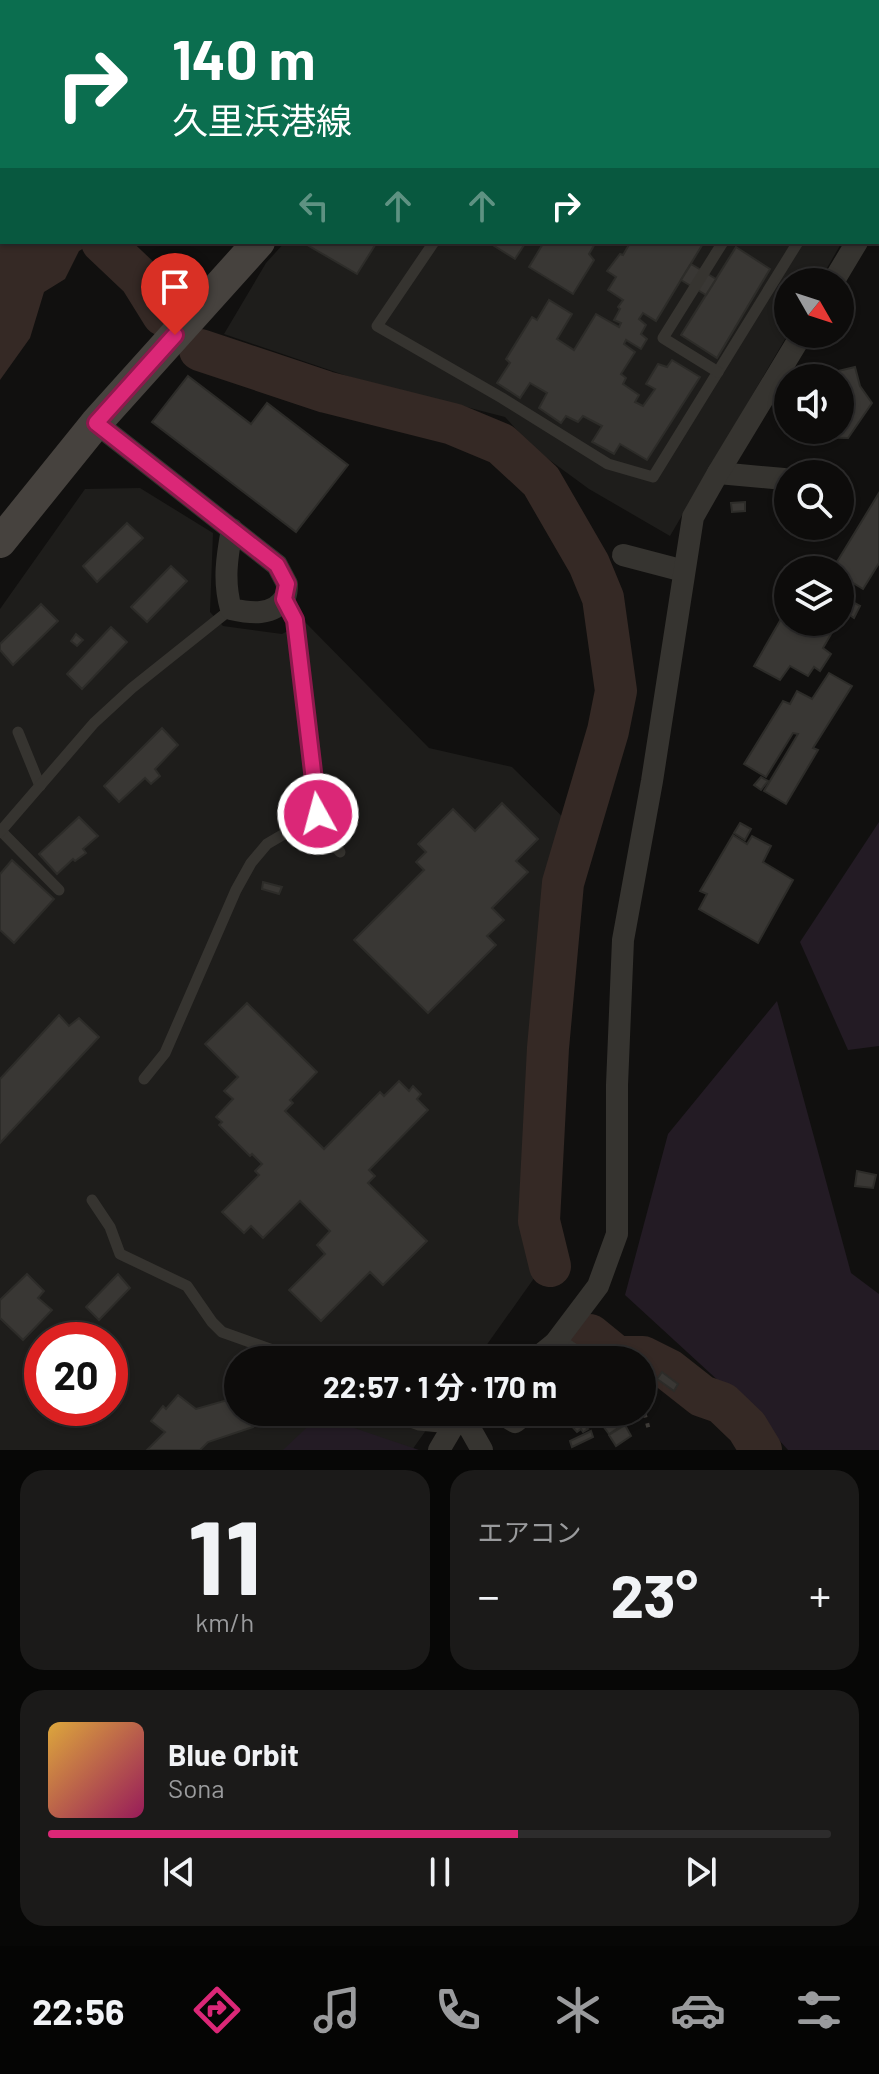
<!DOCTYPE html>
<html lang="ja">
<meta charset="utf-8">
<style>
:root{--surface:#0d0c0b;--page:#1b1a19;--text:#f1f3f6;--muted:#9a9b9d;--line:#2d2c2c;--accent:#db2777}
body{margin:0;font-family:Barlow,"Noto Sans JP",sans-serif;background:var(--page);color:var(--text);height:100vh;display:flex;flex-direction:column;font-size:30px;white-space:nowrap}
*{box-sizing:border-box;margin:0}
p{font-size:26px;color:var(--muted)}
.icon{flex:none;width:44px;height:44px;fill:none;stroke:currentColor;stroke-width:2;stroke-linecap:round;stroke-linejoin:round}
.map{position:relative;height:1450px;overflow:hidden}
.side{display:flex;flex-direction:column;gap:20px;padding:20px;background:#070706;flex:1}
.side>*{flex:none}
.hud{position:absolute;left:0px;top:0px;width:880px;height:244px;box-shadow:0 2px 6px #0004,0 0 0 2px var(--line);background:#0b6e4f;color:#fff;overflow:hidden}
.needle{width:52px;rotate:129deg}
.tools{position:absolute;left:774px;top:268px;display:grid;gap:16px}
.tools a{display:grid;place-items:center;width:80px;height:80px;border-radius:50%;background:var(--surface);box-shadow:0 2px 6px #0004,0 0 0 2px var(--line);font-size:40px}
.speed{position:absolute;left:24px;top:1322px;display:flex;gap:16px;font-size:40px;font-weight:700;text-align:center}
.speed>*{display:grid;place-content:center;width:104px;height:104px;border-radius:50%;background:var(--surface);box-shadow:0 2px 6px #0004,0 0 0 2px var(--line);line-height:1}
.speed .limit{border:12px solid #d22;background:#fff;color:#111}
.pin{position:absolute;display:grid;place-items:center;width:68px;height:68px;color:#fff;margin:-82px -34px;border-radius:50% 50% 50% 0;rotate:-45deg;box-shadow:0 0 8px #0007}
.pin .icon{rotate:45deg}
.me{position:absolute;width:88px;margin:-44px;rotate:353deg;stroke-linejoin:round;filter:drop-shadow(0 0 6px #0008)}
.turn{display:flex;align-items:center;gap:28px;height:168px;padding:0 40px;font-size:36px}
.turn .icon{width:104px;height:104px;stroke-width:2.5}
.turn b{display:block;font-size:56px;line-height:68px}
.lanes{display:flex;align-items:center;height:76px;padding:0 40px;background:#0003;justify-content:center;gap:40px;direction:ltr}
.lanes .off{opacity:.35}
.big{font-size:60px;font-weight:700;line-height:1.1}
.side .widget{flex:1;display:flex;flex-direction:column;justify-content:center;gap:12px;min-width:0;padding:0 28px;border-radius:24px;background:var(--page)}
.side .dial{align-items:center;gap:0}
.dial b{font-size:104px;line-height:1}
.song{display:flex;align-items:center;gap:24px}
.cover{width:96px;height:96px;border-radius:12px;background:linear-gradient(135deg,hsl(40 70% 55%),hsl(330 70% 35%))}
.played{height:8px;border-radius:4px;background:linear-gradient(90deg,var(--accent) 60%,var(--line) 60%)}
.keys{display:flex;justify-content:space-around;direction:ltr}
.heat{display:flex;justify-content:space-between;align-items:center;font-size:44px;direction:ltr}
.side .tiles{flex:1;display:grid;gap:20px;grid-template-columns:1fr 1fr}
.widget:last-child{grid-column:span 2}
.trip{position:absolute;left:224px;top:1346px;width:432px;height:80px;border-radius:40px;background:var(--surface);box-shadow:0 2px 6px #0004,0 0 0 2px var(--line);font-weight:700;line-height:80px;text-align:center}
.dock{display:flex;height:128px;justify-content:space-around;align-items:center;background:#050504;color:var(--muted)}
.dock .icon{width:56px;height:56px}
.dock .on{color:var(--accent)}
.dock b{font-size:36px;color:var(--text)}
.map>svg:first-child{display:block}
</style>
<div class="map">
<svg width="879" height="1450" viewBox="0 0 879 1450">
<rect width="100%" height="100%" fill="#11100f"/>
<g fill="#1e1d1b" fill-rule="evenodd">
<polygon points="503,0 879,0 879,180 878,182 878,2 501,2"/>
<polygon points="285,242 842,242 819,282 788,282 788,334 670,536 589,489 533,448 505,417 350,377 224,334 266,263"/>
<path d="M140 488 213 533 210 612 223 626 282 634 305 622 429 748 512 767 587 841 542 1267 476 1360H238V1412H439L412 1450H0V609L85 489ZM42 1340H110V1408H42Z"/>
</g>
<g fill="#231b24">
<polygon points="879,822 879,1046 848,1050 800,942"/>
<polygon points="777,1001 851,1273 879,1294 879,1450 788,1450 760,1419 625,1295 668,1134"/>
<polygon points="319,1416 419,1450 283,1450"/>
</g>
<path fill="#352925" d="M0 0H295L293 2H2V242H113L118 250 145 278 163 308 155 314C141 299 145 295 136 280 126 264 108 251 91 244L79 251 65 279 44 292 30 338 0 380Z"/>
<g fill="none" stroke-linecap="round" stroke-linejoin="round">
<g stroke="#352925" stroke-width="42">
<polyline points="102,242 140,278 163,315"/>
<polyline points="200,350 326,392 453,424 501,444 541,481 589,564 603,598 616,691 608,731 563,883 548,1048 539,1221 550,1266"/>
<polyline points="590,1335 617,1357 643,1357 669,1370 702,1396 722,1403 747,1427 761,1450"/>
</g>
</g>
<g fill="#393734" stroke="#2d2c29" stroke-width="2">
<polygon points="758,0 879,0 878,104 878,2 757,2"/>
<polygon points="312,242 377,242 357,274 309,246"/>
<polygon points="488,242 526,242 515,259"/>
<polygon points="544,242 596,242 589,254 594,260 573,294 529,267"/>
<polygon points="629,242 704,242 656,321 643,313 639,319 646,325 641,334 647,339 641,349 626,340 624,344 635,352 621,374 626,378 623,384 639,395 635,402 643,406 655,389 646,384 658,364 667,367 672,360 700,377 647,460 620,444 614,454 592,442 602,426 583,416 578,422 566,416 561,423 539,408 547,393 530,383 520,398 497,383 510,363 506,359 532,317 537,320 549,300 572,314 557,339 574,350 596,314 619,327 621,323 614,320 620,309 618,307 623,300 608,290 616,277 607,271 620,254 623,255 630,243"/>
<polygon points="736,247 770,269 717,358 681,335"/>
<polygon points="691,264 716,279 706,295 681,280"/>
<polygon points="855,367 860,386 872,403 848,438 812,437 810,430 840,430 840,378 811,378 813,368 834,372"/>
<polygon points="188,376 251,424 267,403 348,465 296,532 152,422"/>
<polygon points="879,493 879,563 863,589 853,583 848,587 840,582 840,570 832,570"/>
<polygon points="745,502 745,511 732,512 731,503"/>
<polygon points="127,523 143,538 97,582 83,566"/>
<polygon points="171,566 187,581 147,622 131,607"/>
<polygon points="840,588 849,593 840,608"/>
<polygon points="853,602 860,606 854,618 847,613"/>
<polygon points="41,604 58,621 13,665 0,650 0,644"/>
<polygon points="788,607 788,622 838,622 823,648 831,654 820,671 814,667 808,676 790,666 780,680 754,666"/>
<polygon points="111,627 127,642 82,689 67,674"/>
<polygon points="76,634 83,640 77,646 71,641"/>
<polygon points="829,673 852,686 813,748 818,750 786,804 764,791 798,734 793,733 766,777 744,764 783,701 790,704 797,691 812,699"/>
<polygon points="162,728 178,745 155,769 160,776 151,784 145,778 119,802 104,786"/>
<polygon points="761,777 768,781 761,790 754,785"/>
<polygon points="502,803 538,839 516,861 528,872 492,908 504,920 487,936 496,945 428,1013 354,940 424,870 416,862 426,852 418,844 453,809 475,831"/>
<polygon points="79,817 98,836 83,849 86,853 75,861 73,859 57,874 39,854"/>
<polygon points="740,823 751,829 745,840 734,833"/>
<polygon points="733,835 747,844 752,836 771,846 763,862 793,880 758,943 699,909 707,894 700,891"/>
<polygon points="12,860 54,899 14,943 0,930 0,874"/>
<polygon points="263,882 282,887 279,894 262,889"/>
<polygon points="247,1003 317,1072 290,1100 293,1103 285,1111 324,1149 380,1092 384,1096 399,1081 409,1091 413,1086 421,1094 417,1099 428,1110 369,1170 375,1176 368,1183 427,1241 383,1285 370,1272 321,1321 289,1290 325,1254 317,1245 330,1231 300,1201 263,1238 251,1226 244,1233 222,1212 259,1175 255,1171 262,1164 252,1154 250,1156 219,1125 222,1122 216,1117 233,1099 224,1091 238,1077 205,1044"/>
<polygon points="59,1015 69,1026 79,1018 99,1037 0,1143 0,1079"/>
<polygon points="857,1171 876,1175 873,1188 855,1186"/>
<polygon points="27,1274 44,1291 38,1298 52,1310 23,1340 0,1318 0,1300"/>
<polygon points="118,1274 130,1288 99,1320 86,1307"/>
<polygon points="662,1372 678,1384 674,1391 657,1379"/>
<polygon points="178,1395 196,1409 238,1397 238,1412 249,1412 253,1427 208,1442 200,1450 147,1450 165,1432 151,1421 163,1406 166,1409"/>
<polygon points="606,1412 615,1412 624,1424 609,1434 597,1418"/>
<polygon points="579,1413 588,1423 584,1426 588,1429 583,1432 581,1429 577,1432 568,1422"/>
<polygon points="625,1425 631,1436 616,1446 609,1435"/>
<polygon points="591,1431 593,1437 572,1447 570,1441"/>
</g>
<g fill="none" stroke-linecap="round" stroke-linejoin="round">
<polyline stroke="#3d3a36" stroke-width="4" stroke-dasharray="4 6" stroke-linecap="butt" points="642,1404 649,1430"/>
<g stroke="#363430" stroke-width="11">
<polyline points="590,2 591,0"/>
<polyline points="434,242 377,326 502,398 608,464 653,477 798,242"/>
<polyline points="718,372 663,338 723,242"/>
<polyline points="284,599 295,620 318,814 327,837 340,852"/>
<polyline points="18,732 40,786"/>
<polyline points="1,831 59,890"/>
<polyline points="0,832 94,723 132,688 231,609"/>
<polyline points="144,1079 165,1053 236,890 251,863 267,844 318,814"/>
<polyline points="92,1200 110,1227 120,1254 187,1286 212,1322 222,1332 301,1360"/>
<polyline points="383,1412 419,1425 451,1428"/>
</g>
<g stroke="#363430" stroke-width="22">
<polyline points="878,207 879,206"/>
<polyline points="833,282 857,242"/>
<path d="M96 423 277 565 287 584C287 589 287 593 285 597 274 617 249 613 231 609 223 581 227 557 232 529"/>
<polyline points="718,473 784,479"/>
<polyline points="623,555 684,571"/>
<polyline points="551,1355 555,1343 581,1360"/>
<polyline points="534,1360 555,1343 598,1286 617,1234 617,1085 623,940 652,781 693,517 718,473 802,334"/>
<polyline points="498,1412 515,1422 528,1412"/>
<polyline points="464,1418 482,1450"/>
<polyline points="439,1450 452,1428 471,1412"/>
</g>
<g stroke="#46423e" stroke-width="32">
<polyline points="474,2 475,0"/>
<polyline points="0,542 96,423 259,242"/>
</g>
</g>
<g fill="none" stroke-linecap="round" stroke-linejoin="round">
<g stroke="#8e194d" stroke-width="20">
<polyline id="route" points="175,335 96,423 277,565 287,584 284,599 295,620 318,814"/>
</g>
<use href="#route" stroke="#db2777" stroke-width="14"/>
</g>
</svg>
<div class="tools">
<a><svg class="needle" viewBox="-14 -14 28 28"><path d="M0-13l5 13h-10z" fill="#e53935"/><path d="M0 13l5-13h-10z" fill="#9a9b9d"/></svg></a>
<a><svg class="icon" aria-label="sound" viewBox="0 0 24 24"><path d="M4 9h4l5-4v14l-5-4H4zM17 9q2 3 0 6"/></svg></a>
<a><svg class="icon" aria-label="search" viewBox="0 0 24 24"><circle cx="10" cy="10" r="6"/><path d="M15 15l6 6"/></svg></a>
<a><svg class="icon" aria-label="layers" viewBox="0 0 24 24"><path d="M12 4l9 5-9 5-9-5zM3 14l9 5 9-5"/></svg></a>
</div>
<div class="speed"><div class="limit">20</div></div>
<div class="pin" style="left:175px;top:335px;background:#d93025"><svg class="icon" aria-label="arrive" viewBox="0 0 24 24"><path d="M6 21V4h12l-3 4 3 4H6"/></svg></div>
<svg class="me" style="left:318px;top:814px" viewBox="-20 -20 40 40"><circle r="17" fill="#db2777" stroke="#fff" stroke-width="3"/><path d="M0-11L8 9 0 5-8 9z" fill="#fff"/></svg>
<div class="trip">22:57 · 1 分 · 170 m</div>
<div class="hud">
<div class="turn"><svg class="icon" aria-label="right" viewBox="0 0 24 24"><path d="M7 20v-9h11M14 6l5 5-5 5"/></svg><div><b>140 m</b>久里浜港線</div></div>
<div class="lanes"><svg class="icon off" aria-label="left" viewBox="0 0 24 24"><path d="M17 20v-9H6M10 6l-5 5 5 5"/></svg><svg class="icon off" aria-label="ahead" viewBox="0 0 24 24"><path d="M12 20V5M6 11l6-6 6 6"/></svg><svg class="icon off" aria-label="ahead" viewBox="0 0 24 24"><path d="M12 20V5M6 11l6-6 6 6"/></svg><svg class="icon" aria-label="right" viewBox="0 0 24 24"><path d="M7 20v-9h11M14 6l5 5-5 5"/></svg></div>
</div>
</div>
<section class="side">
<div class="tiles">
<div class="widget dial"><b>11</b><p>km/h</p></div>
<div class="widget"><p>エアコン</p>
<div class="heat"><a>−</a><b class="big">23°</b><a>+</a></div>
</div>
<div class="widget">
<div class="song"><i class="cover"></i><div><b>Blue Orbit</b><p>Sona</p></div></div>
<div class="played"></div>
<div class="keys"><svg class="icon" aria-label="previous" viewBox="0 0 24 24"><path d="M18 5L8 12l10 7zM5 5v14"/></svg><svg class="icon" aria-label="pause" viewBox="0 0 24 24"><path d="M8 5v14M16 5v14"/></svg><svg class="icon" aria-label="next" viewBox="0 0 24 24"><path d="M6 5l10 7-10 7zM19 5v14"/></svg></div>
</div>
</div>
</section>
<nav class="dock">
<b>22:56</b>
<svg class="icon on" aria-label="directions" viewBox="0 0 24 24"><path d="M12 3l9 9-9 9-9-9zM9 14v-3h6M13 9l2 2-2 2"/></svg>
<svg class="icon" aria-label="music" viewBox="0 0 24 24"><path d="M9 18V5l10-2v13"/><circle cx="6" cy="18" r="3"/><circle cx="16" cy="16" r="3"/></svg>
<svg class="icon" aria-label="phone" viewBox="0 0 24 24"><path d="M5 4h4l2 5-3 2q2 4 5 5l2-3 5 2v4C11 20 4 13 5 4z"/></svg>
<svg class="icon" aria-label="climate" viewBox="0 0 24 24"><path d="M12 3v18M4 7l16 10M4 17L20 7"/></svg>
<svg class="icon" aria-label="car" viewBox="0 0 24 24"><path d="M5 17H2v-5l4-1 3-4h7l3 4 3 1v5h-3M9 17h6M6 11h13"/><circle cx="7" cy="17" r="2"/><circle cx="17" cy="17" r="2"/></svg>
<svg class="icon" aria-label="filters" viewBox="0 0 24 24"><path d="M4 7h16M4 17h16"/><circle cx="9" cy="7" r="2"/><circle cx="15" cy="17" r="2"/></svg>
</nav>
